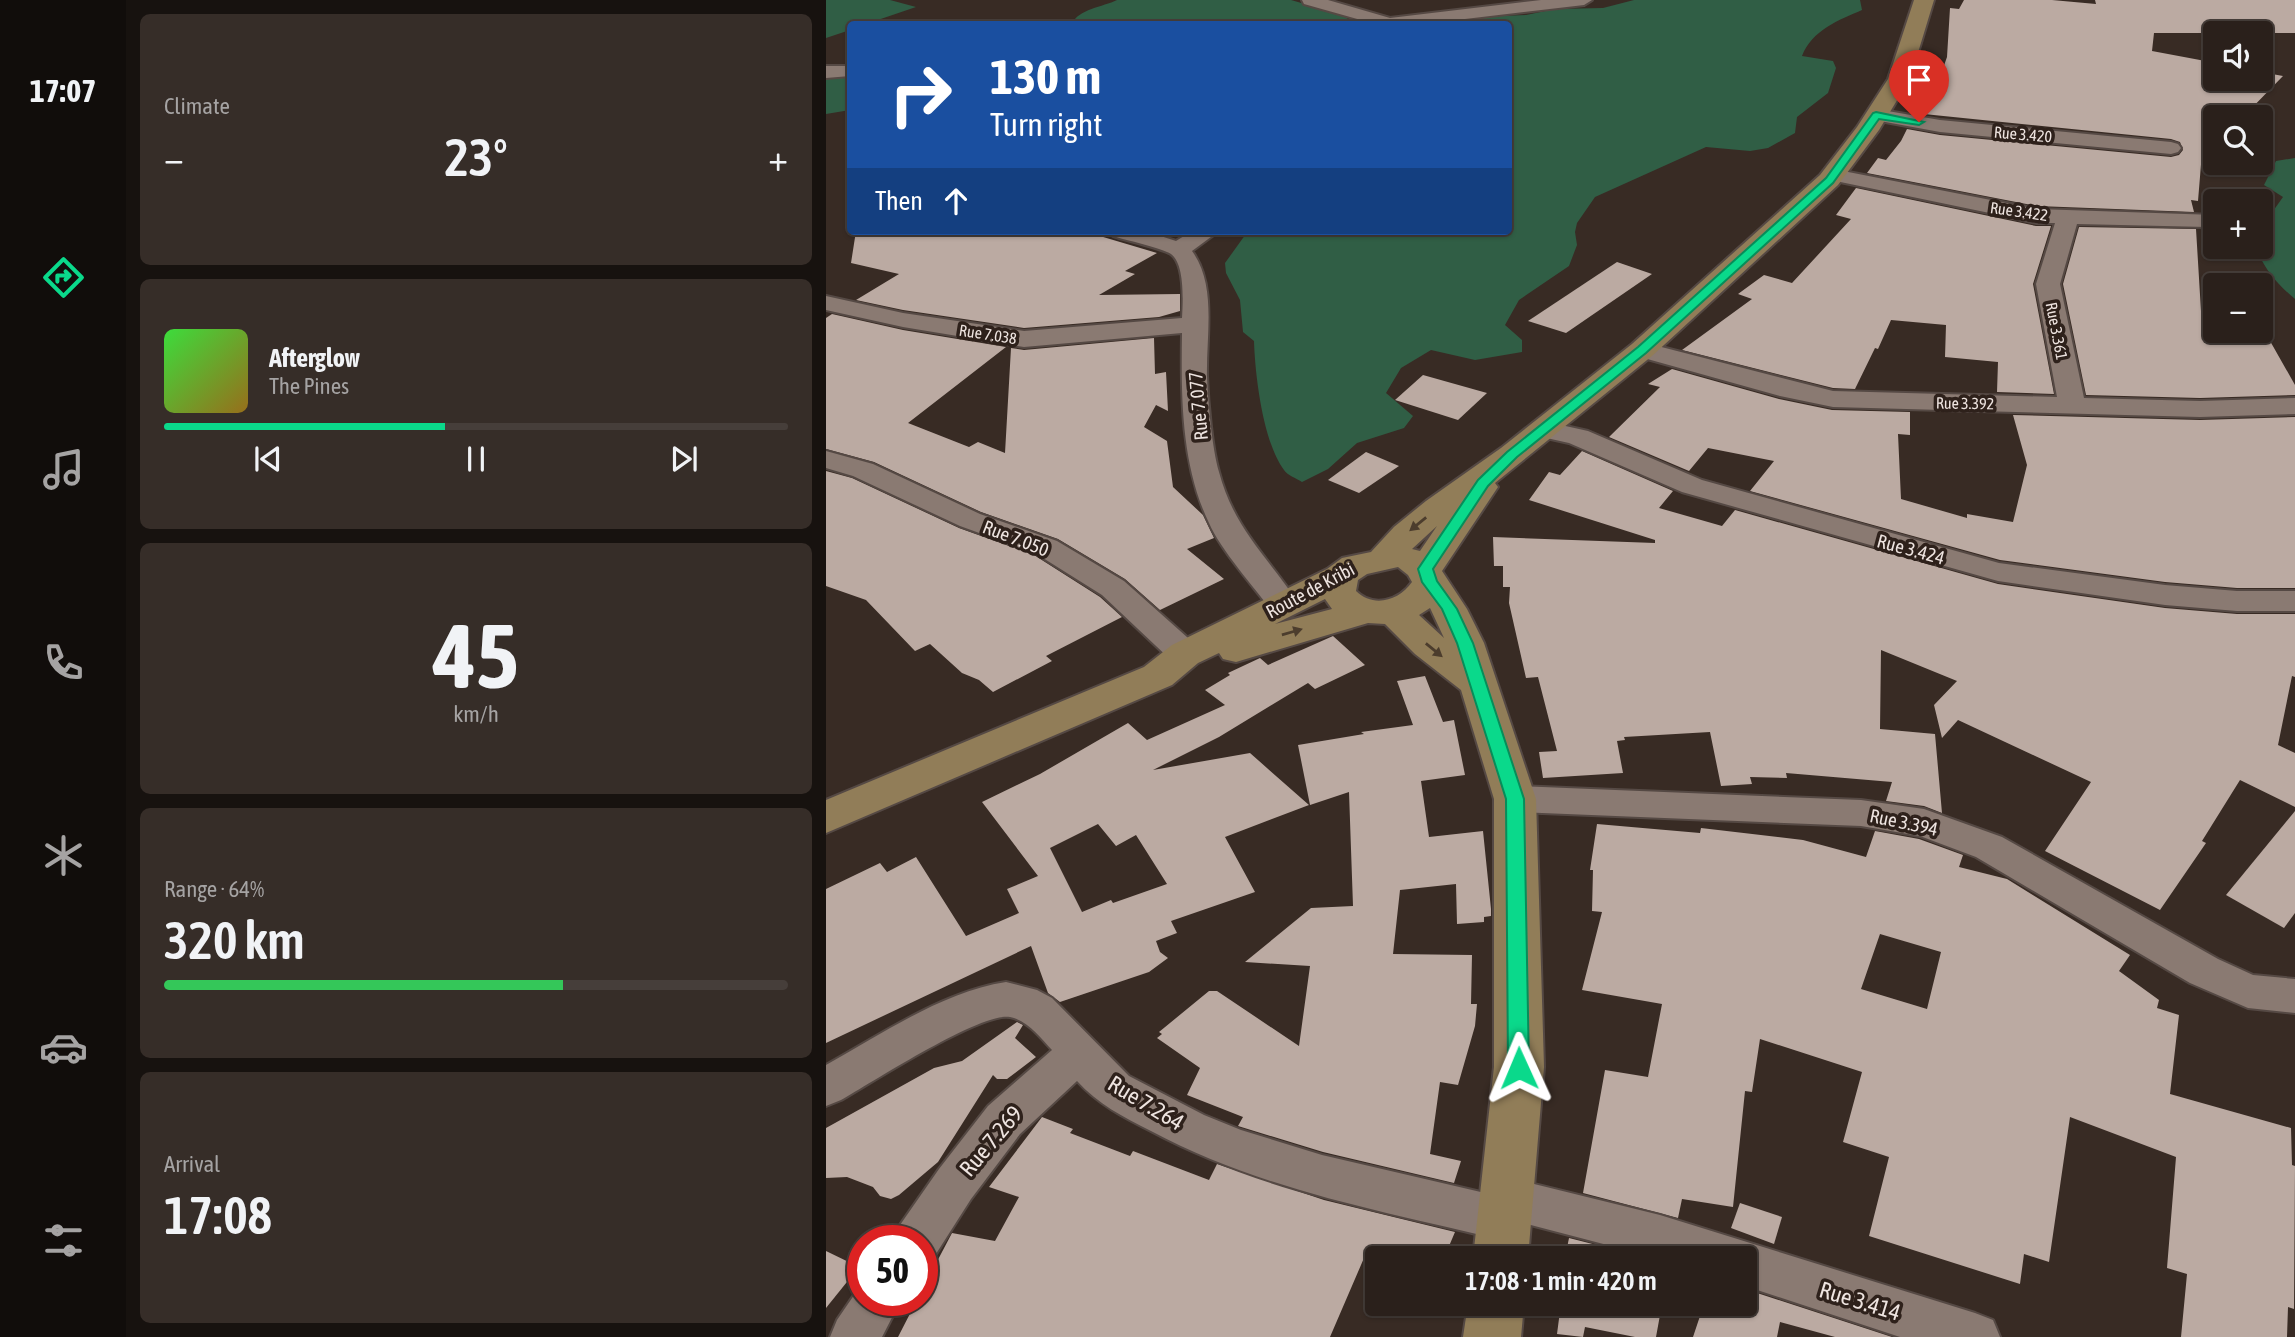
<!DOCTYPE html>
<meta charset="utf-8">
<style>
:root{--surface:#2a201b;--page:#362d28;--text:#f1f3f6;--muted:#a5a3a3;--line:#463e3a;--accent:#0ad98b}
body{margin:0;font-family:"Asap Condensed",sans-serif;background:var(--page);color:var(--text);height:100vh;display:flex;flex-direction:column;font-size:26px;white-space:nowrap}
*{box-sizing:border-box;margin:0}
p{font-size:23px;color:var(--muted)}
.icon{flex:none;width:38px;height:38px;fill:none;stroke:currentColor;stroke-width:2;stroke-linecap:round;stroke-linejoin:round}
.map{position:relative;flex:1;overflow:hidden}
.side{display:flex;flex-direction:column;gap:14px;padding:14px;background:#17120f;width:700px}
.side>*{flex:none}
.banner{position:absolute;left:21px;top:21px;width:665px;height:214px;border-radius:7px;box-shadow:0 2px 5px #0004,0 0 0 2px var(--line);background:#1a4fa0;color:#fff;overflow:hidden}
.fabs{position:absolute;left:1377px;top:21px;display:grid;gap:14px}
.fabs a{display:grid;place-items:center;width:70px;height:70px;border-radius:7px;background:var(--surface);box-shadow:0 2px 5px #0004,0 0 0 2px var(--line);font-size:35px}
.speed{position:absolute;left:21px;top:1225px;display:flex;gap:14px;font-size:35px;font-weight:700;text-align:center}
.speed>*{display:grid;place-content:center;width:91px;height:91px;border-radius:50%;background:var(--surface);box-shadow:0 2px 5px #0004,0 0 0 2px var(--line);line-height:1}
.speed .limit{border:10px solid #d22;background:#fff;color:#111}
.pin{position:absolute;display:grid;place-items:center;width:60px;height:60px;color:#fff;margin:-72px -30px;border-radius:50% 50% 50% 0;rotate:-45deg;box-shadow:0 0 7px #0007}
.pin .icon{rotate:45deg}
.me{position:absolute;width:77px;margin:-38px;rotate:359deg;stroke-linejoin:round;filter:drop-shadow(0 0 5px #0008)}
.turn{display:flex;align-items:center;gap:24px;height:147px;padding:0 28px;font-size:32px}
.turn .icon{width:91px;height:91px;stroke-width:2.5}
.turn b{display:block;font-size:49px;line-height:60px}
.then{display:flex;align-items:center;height:66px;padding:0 28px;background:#0003;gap:14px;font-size:26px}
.big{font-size:52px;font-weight:600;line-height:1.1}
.side .card{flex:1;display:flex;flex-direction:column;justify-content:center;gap:10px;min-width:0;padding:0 24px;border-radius:10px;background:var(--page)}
.side .dial{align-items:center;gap:0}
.dial b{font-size:91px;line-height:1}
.song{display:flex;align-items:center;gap:21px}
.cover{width:84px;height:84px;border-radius:10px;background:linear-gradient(135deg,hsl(120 70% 55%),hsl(40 70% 35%))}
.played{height:7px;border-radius:4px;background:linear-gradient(90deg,var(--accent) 45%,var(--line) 45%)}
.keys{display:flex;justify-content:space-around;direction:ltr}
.heat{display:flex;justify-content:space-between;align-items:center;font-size:38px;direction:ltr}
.charge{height:10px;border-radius:5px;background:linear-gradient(90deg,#34c759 64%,var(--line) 0)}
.trip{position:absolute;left:539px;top:1246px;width:392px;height:70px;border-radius:7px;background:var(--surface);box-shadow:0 2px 5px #0004,0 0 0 2px var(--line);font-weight:600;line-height:70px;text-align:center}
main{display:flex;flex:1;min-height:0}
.dock{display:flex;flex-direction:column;width:126px;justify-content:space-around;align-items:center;background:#110d0b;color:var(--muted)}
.dock .icon{width:49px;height:49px}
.dock .selected{color:var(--accent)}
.dock b{font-size:32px;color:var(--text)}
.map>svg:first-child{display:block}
</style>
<main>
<nav class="dock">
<b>17:07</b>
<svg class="icon selected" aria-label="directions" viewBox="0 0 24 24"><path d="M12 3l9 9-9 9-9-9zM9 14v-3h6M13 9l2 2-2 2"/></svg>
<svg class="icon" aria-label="music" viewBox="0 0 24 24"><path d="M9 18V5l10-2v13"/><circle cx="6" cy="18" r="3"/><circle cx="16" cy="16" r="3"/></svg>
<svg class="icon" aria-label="phone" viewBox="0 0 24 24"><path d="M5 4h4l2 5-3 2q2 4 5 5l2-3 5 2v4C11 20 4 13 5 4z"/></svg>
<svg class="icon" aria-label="climate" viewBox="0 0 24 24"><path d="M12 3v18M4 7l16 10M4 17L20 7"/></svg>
<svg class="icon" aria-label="car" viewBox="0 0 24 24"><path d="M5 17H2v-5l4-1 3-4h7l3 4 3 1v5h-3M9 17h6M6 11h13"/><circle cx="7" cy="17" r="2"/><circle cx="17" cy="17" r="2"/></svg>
<svg class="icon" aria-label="filters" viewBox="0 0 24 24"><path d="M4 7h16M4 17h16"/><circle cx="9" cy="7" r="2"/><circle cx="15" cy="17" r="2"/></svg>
</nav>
<section class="side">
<div class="card"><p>Climate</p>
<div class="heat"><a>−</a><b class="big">23°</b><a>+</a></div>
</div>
<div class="card">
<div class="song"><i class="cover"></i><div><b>Afterglow</b><p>The Pines</p></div></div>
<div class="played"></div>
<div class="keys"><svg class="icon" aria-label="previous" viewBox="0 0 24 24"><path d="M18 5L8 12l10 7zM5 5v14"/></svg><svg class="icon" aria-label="pause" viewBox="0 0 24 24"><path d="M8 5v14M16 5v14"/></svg><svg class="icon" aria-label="next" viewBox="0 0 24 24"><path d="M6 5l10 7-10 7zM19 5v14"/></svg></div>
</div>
<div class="card dial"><b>45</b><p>km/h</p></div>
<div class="card"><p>Range · 64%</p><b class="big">320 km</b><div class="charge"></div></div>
<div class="card"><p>Arrival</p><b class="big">17:08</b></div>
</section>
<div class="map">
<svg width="1469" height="1337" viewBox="0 0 1469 1337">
<rect width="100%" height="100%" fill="#382b24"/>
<g fill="#305e45">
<polygon points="0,0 64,0 90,7 40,24 24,24 24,30 0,38"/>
<path d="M291 0H465L510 13 533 24H246C252 9 277 7 291 0Z"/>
<path d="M808 0H1034L1036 10C1013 20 986 30 976 56L1007 61 1010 68 1002 93 971 117 969 133 942 148 924 151 880 147 769 197 751 223 749 232 751 245 743 266 693 300 679 325 696 340V352L649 360 605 350 575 368 560 393 587 416 578 428 531 443 502 469 476 482C470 478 461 475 458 470 437 442 429 375 428 341L417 332 414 300 400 273 399 263 422 231H682V24H601L650 17 700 15 729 9 777 8Z"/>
<polygon points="24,73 24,110 0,114 0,75"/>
<path d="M1469 158V299C1452 285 1437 268 1430 247H1435V228L1457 197 1438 185 1450 161Z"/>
</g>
<g fill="#bbaaa2" fill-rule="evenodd">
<polygon points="1138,0 1226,0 1270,4 1269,0 1469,0 1469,33 1328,33 1326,51 1390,63 1390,79 1435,79 1435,72 1457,76 1417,117 1390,117 1390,130 1378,128 1372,201 1365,200 1368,212 1211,206 1041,173 1052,158 1060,160 1075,141 1081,129 1114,135 1345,157 1353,155 1357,150 1354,142 1345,139 1088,113 1089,111 1097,112 1104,94 1108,94 1121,57 1124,8 1133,9"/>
<polygon points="1030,188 1210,226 1225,226 1207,284 1228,394 1171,392 1172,362 1119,357 1120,325 1065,320 1052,349 1049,348 1029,389 1007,388 856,350 926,299 912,294 938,275 966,283 1025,219 1010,215"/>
<polygon points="1253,227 1370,229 1375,311 1390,312 1390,331 1435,331 1435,325 1469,385 1469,395 1374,398 1260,395 1237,284"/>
<polygon points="30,231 257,231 331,253 299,271 309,274 273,295 354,294 354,311 333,317 198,328 77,310 30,300 73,274 25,263"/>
<polygon points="791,262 826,274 740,333 702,321"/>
<polygon points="6,314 77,330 180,347 82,423 143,447 152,442 179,453 185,348 198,350 328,338 329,374 340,372 342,411 330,405 318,427 341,441 347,487 377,515 388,538 361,549 398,579 334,610 299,579 232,539 155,512 48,462 0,449 0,318"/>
<polygon points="846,369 953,399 1006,410 1084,412 1084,435 1072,434 1075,499 1141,518 1141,514 1187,522 1201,465 1187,415 1374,420 1469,417 1469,588 1411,588 1339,582 1174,560 924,491 948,461 882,448 863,471 783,437 834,387 822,384"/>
<polygon points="597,375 661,393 632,420 569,400"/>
<polygon points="756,451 847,491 833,508 896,526 909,510 1172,584 1339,608 1411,614 1469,614 1469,677 1466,676 1452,745 1469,753 1469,807 1414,780 1376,841 1380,843 1334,910 1219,851 1265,782 1132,720 1116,738 1108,705 1131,681 1055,650 1054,729 1109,734 1116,813 1098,806 1060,801 1066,782 960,773 961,778 924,777 926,784 895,786 884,732 798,737 799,740 791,741 797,773 717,778 713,752 731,751 712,677 700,678 683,603 684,587 677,587 677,566 668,566 667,537 829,543 829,540 703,500 723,472 734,475"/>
<polygon points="540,452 573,466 533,493 502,480"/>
<polygon points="0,471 26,478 133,528 208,555 274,597 296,617 220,656 226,661 167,692 153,680 136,673 104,644 89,651 40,600 0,586"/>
<path d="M507 636 539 665 489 689 482 683 393 737 327 770 424 753 483 805 399 837 429 892 345 921 351 933 330 941 334 952 342 958 323 972 234 1002 222 993 205 946 0 1043V889L54 863 61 872 90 857 140 936 193 913 181 889 212 876 156 802 214 774 302 723 321 740 399 705 379 690 404 675 402 673 434 658 442 665ZM272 824 290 846 310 835 341 884 287 903 285 900 256 912 224 848Z"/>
<polygon points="599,676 617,722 628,720 639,775 595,781 603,837 657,831 665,909 665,916 658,917 658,922 631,924 630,884 574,890 567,954 646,955 645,1004 651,1004 649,1026 632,1085 614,1082 604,1154 635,1161 628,1183 497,1152 412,1126 417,1117 361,1095 374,1068 331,1038 336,1034 333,1032 383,991 391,991 473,1046 484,966 419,962 485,908 527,906 523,792 484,805 472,745 538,734 535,732 587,725 571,681"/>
<polygon points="1469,811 1469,913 1458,928 1400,895"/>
<path d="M771 824 874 833 875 828 977 840 1040 857 1049 831 1093 839 1137 855 1133 867 1181 879 1304 955 1293 971 1333 1000 1331 1008 1353 1015 1344 1094 1465 1128 1466 1165 1469 1166 1468 1309 1462 1307 1461 1337H1355L1361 1274 1341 1268 1350 1157 1244 1117 1223 1262 1198 1254 1194 1284 1043 1236 1063 1157 1017 1142 1036 1072 934 1039 926 1092 919 1091 907 1207 856 1199 852 1218 757 1193 779 1070 822 1077 836 1004 756 990 776 912 766 911 767 870H764ZM1054 934 1115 952 1101 1009 1035 989Z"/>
<polygon points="191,1022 197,1025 189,1038 210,1057 181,1079 171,1079 167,1075 112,1162 73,1195 65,1199 54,1196 47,1187 21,1177 0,1178 0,1128 108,1068 136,1061"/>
<polygon points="216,1117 247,1129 244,1133 304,1156 307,1151 383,1180 391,1164 498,1200 629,1232 618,1258 538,1258 504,1337 72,1337 91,1300 96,1300 96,1290 126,1233 169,1241 193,1197 163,1187"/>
<polygon points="914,1203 956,1217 948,1244 905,1228"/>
<polygon points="743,1238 822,1258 739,1258"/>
<polygon points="0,1251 33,1267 0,1308"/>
<polygon points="925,1291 1066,1337 1009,1337 954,1322 951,1337 867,1337 878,1304 922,1304"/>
<polygon points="731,1304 836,1304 830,1337 809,1337 759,1327 757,1337 731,1334 734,1311 729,1310"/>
</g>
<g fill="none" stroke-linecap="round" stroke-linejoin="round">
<g stroke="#554944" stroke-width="4">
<g id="minor">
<polygon points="476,0 502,0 564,18 715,0 766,0 758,5 597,24 549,24 478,4"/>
<polygon points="0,66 24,66 24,76 0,78"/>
<polygon points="1050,109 1114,120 1345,142 1352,144 1355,148 1352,152 1345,154 1114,132 1043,119 1040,115 1043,111"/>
<polygon points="1007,169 1211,209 1389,215 1390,224 1381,227 1251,224 1234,284 1258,398 1374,401 1469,398 1469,414 1374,417 1007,407 954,396 807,355 803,350 807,345 816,342 1007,391 1231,397 1210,284 1229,223 1211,223 1000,179 996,175 1000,171"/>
<path d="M284 231H319L350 241 366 231H393L366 251C391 285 380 336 381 376 382 402 386 448 393 472 408 529 442 557 473 604L468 611 457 614 446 611C428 587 394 549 383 523 355 465 355 396 356 333L198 347 77 327 0 310V296L77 313 198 331 356 318C357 302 359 264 345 254 336 248 299 240 287 236Z"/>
<polygon points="717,421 762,431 876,480 1173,563 1339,585 1411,591 1469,591 1469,611 1411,611 1339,605 1172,581 856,492 743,443 707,435 703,429 707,423"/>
<polygon points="0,451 47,464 154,514 231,541 298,581 371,646 375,654 371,662 359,665 347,662 276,595 209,553 134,526 27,476 0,468"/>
<polygon points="689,786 1035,800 1098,809 1176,837 1392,959 1427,975 1469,979 1469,1013 1422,1008 1364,983 1150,857 1094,836 1035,826 689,812 676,808 671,799 676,790"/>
<path d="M180 982 211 990 226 998 303 1076 378 1115 415 1130 496 1155 659 1193 664 1183 680 1177 834 1215 1149 1313 1167 1320 1174 1337H1074L919 1286V1258H831L701 1224 697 1234 680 1241C560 1212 435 1190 325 1131 297 1117 272 1104 251 1081L194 1134 145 1199 108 1257 96 1261V1241H67L74 1225 113 1169 162 1106 226 1050C215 1038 201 1020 184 1017 156 1011 45 1083 15 1100L0 1106V1065C56 1034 116 992 180 982Z"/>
<polygon points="37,1282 37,1300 75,1300 56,1337 4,1337 11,1320"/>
</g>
</g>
<g stroke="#554944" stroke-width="4">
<g id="secondary">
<path d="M1088 0H1108L1084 79 1053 130 1012 185 826 356 669 483 672 487 616 571 641 609 658 643 710 799 718 1067 702 1258H647L668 1067V799L635 690 589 654 559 624 542 623 410 662 397 659 393 653 372 663 346 685 0 833V800L318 667 346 645 501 569 516 558 545 552 568 527 600 501 675 448 806 344 994 175 1031 127 1062 79ZM611 526 594 551 586 549ZM572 567 582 575 586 582C573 601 547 608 530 591L532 580 541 574ZM499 599 506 609 449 624ZM604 608 605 610 618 638 593 615Z"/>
<polygon points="642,1304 698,1304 695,1337 637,1337"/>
</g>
</g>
<use href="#minor" fill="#8a7a72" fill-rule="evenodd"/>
<use href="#secondary" fill="#917d58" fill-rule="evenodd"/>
</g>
<defs><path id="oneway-solid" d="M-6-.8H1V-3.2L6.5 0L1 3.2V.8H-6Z" transform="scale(1.75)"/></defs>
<g fill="#4c3d2d">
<use href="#oneway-solid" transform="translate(592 524) rotate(141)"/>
<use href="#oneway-solid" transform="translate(466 632) rotate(-16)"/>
<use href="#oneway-solid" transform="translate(608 650) rotate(39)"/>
</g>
<polygon fill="#0ad98b" stroke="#068d5a" stroke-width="2" points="1050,112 1098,122 1093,125 1053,119 1007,183 820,353 691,457 662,486 607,569 611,581 631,609 647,643 698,799 703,1068 700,1074 693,1076 685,1074 682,1068 680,799 631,643 616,609 596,582 592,569 652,480 681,452 812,347 1000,178 1047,113"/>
<g text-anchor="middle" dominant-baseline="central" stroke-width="7" stroke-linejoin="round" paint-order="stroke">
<g font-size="16" fill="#eee4e0" stroke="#2e211b">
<text transform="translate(1197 134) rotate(5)">Rue 3.420</text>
<text transform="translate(1193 211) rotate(8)">Rue 3.422</text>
<text transform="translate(1231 331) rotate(79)">Rue 3.361</text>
<text transform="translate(162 334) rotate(9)">Rue 7.038</text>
<text transform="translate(1139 403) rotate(1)">Rue 3.392</text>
</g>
<g font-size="19" fill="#eee4e0" stroke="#2e211b">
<text transform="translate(372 406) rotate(-95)">Rue 7.077</text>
<text transform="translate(190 538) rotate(21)">Rue 7.050</text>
<text transform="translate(1085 549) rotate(15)">Rue 3.424</text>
<text transform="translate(484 590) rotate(-28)">Route de Kribi</text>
<text transform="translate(1078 822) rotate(12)">Rue 3.394</text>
</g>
<g font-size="23" fill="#eee4e0" stroke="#2e211b">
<text transform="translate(320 1103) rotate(31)">Rue 7.264</text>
<text transform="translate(165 1141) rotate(-50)">Rue 7.269</text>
<text transform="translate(1034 1301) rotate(17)">Rue 3.414</text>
</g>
</g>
</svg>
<div class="fabs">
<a><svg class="icon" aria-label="sound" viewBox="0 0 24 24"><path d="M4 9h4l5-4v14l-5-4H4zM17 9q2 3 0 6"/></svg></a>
<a><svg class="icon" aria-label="search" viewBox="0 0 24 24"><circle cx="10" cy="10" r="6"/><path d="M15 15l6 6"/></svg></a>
<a>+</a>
<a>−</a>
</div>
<div class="speed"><div class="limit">50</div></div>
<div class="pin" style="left:1093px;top:122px;background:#d93025"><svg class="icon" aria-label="arrive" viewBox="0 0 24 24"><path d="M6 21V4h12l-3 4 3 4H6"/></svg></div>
<svg class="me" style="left:693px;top:1068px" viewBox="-20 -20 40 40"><path d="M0-17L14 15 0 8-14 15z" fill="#0ad98b" stroke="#fff" stroke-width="4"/></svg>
<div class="trip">17:08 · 1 min · 420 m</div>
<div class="banner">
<div class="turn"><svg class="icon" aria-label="right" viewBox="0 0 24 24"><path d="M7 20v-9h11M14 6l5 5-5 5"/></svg><div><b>130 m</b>Turn right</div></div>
<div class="then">Then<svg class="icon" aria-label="ahead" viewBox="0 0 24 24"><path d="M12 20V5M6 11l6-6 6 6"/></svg></div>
</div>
</div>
</main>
